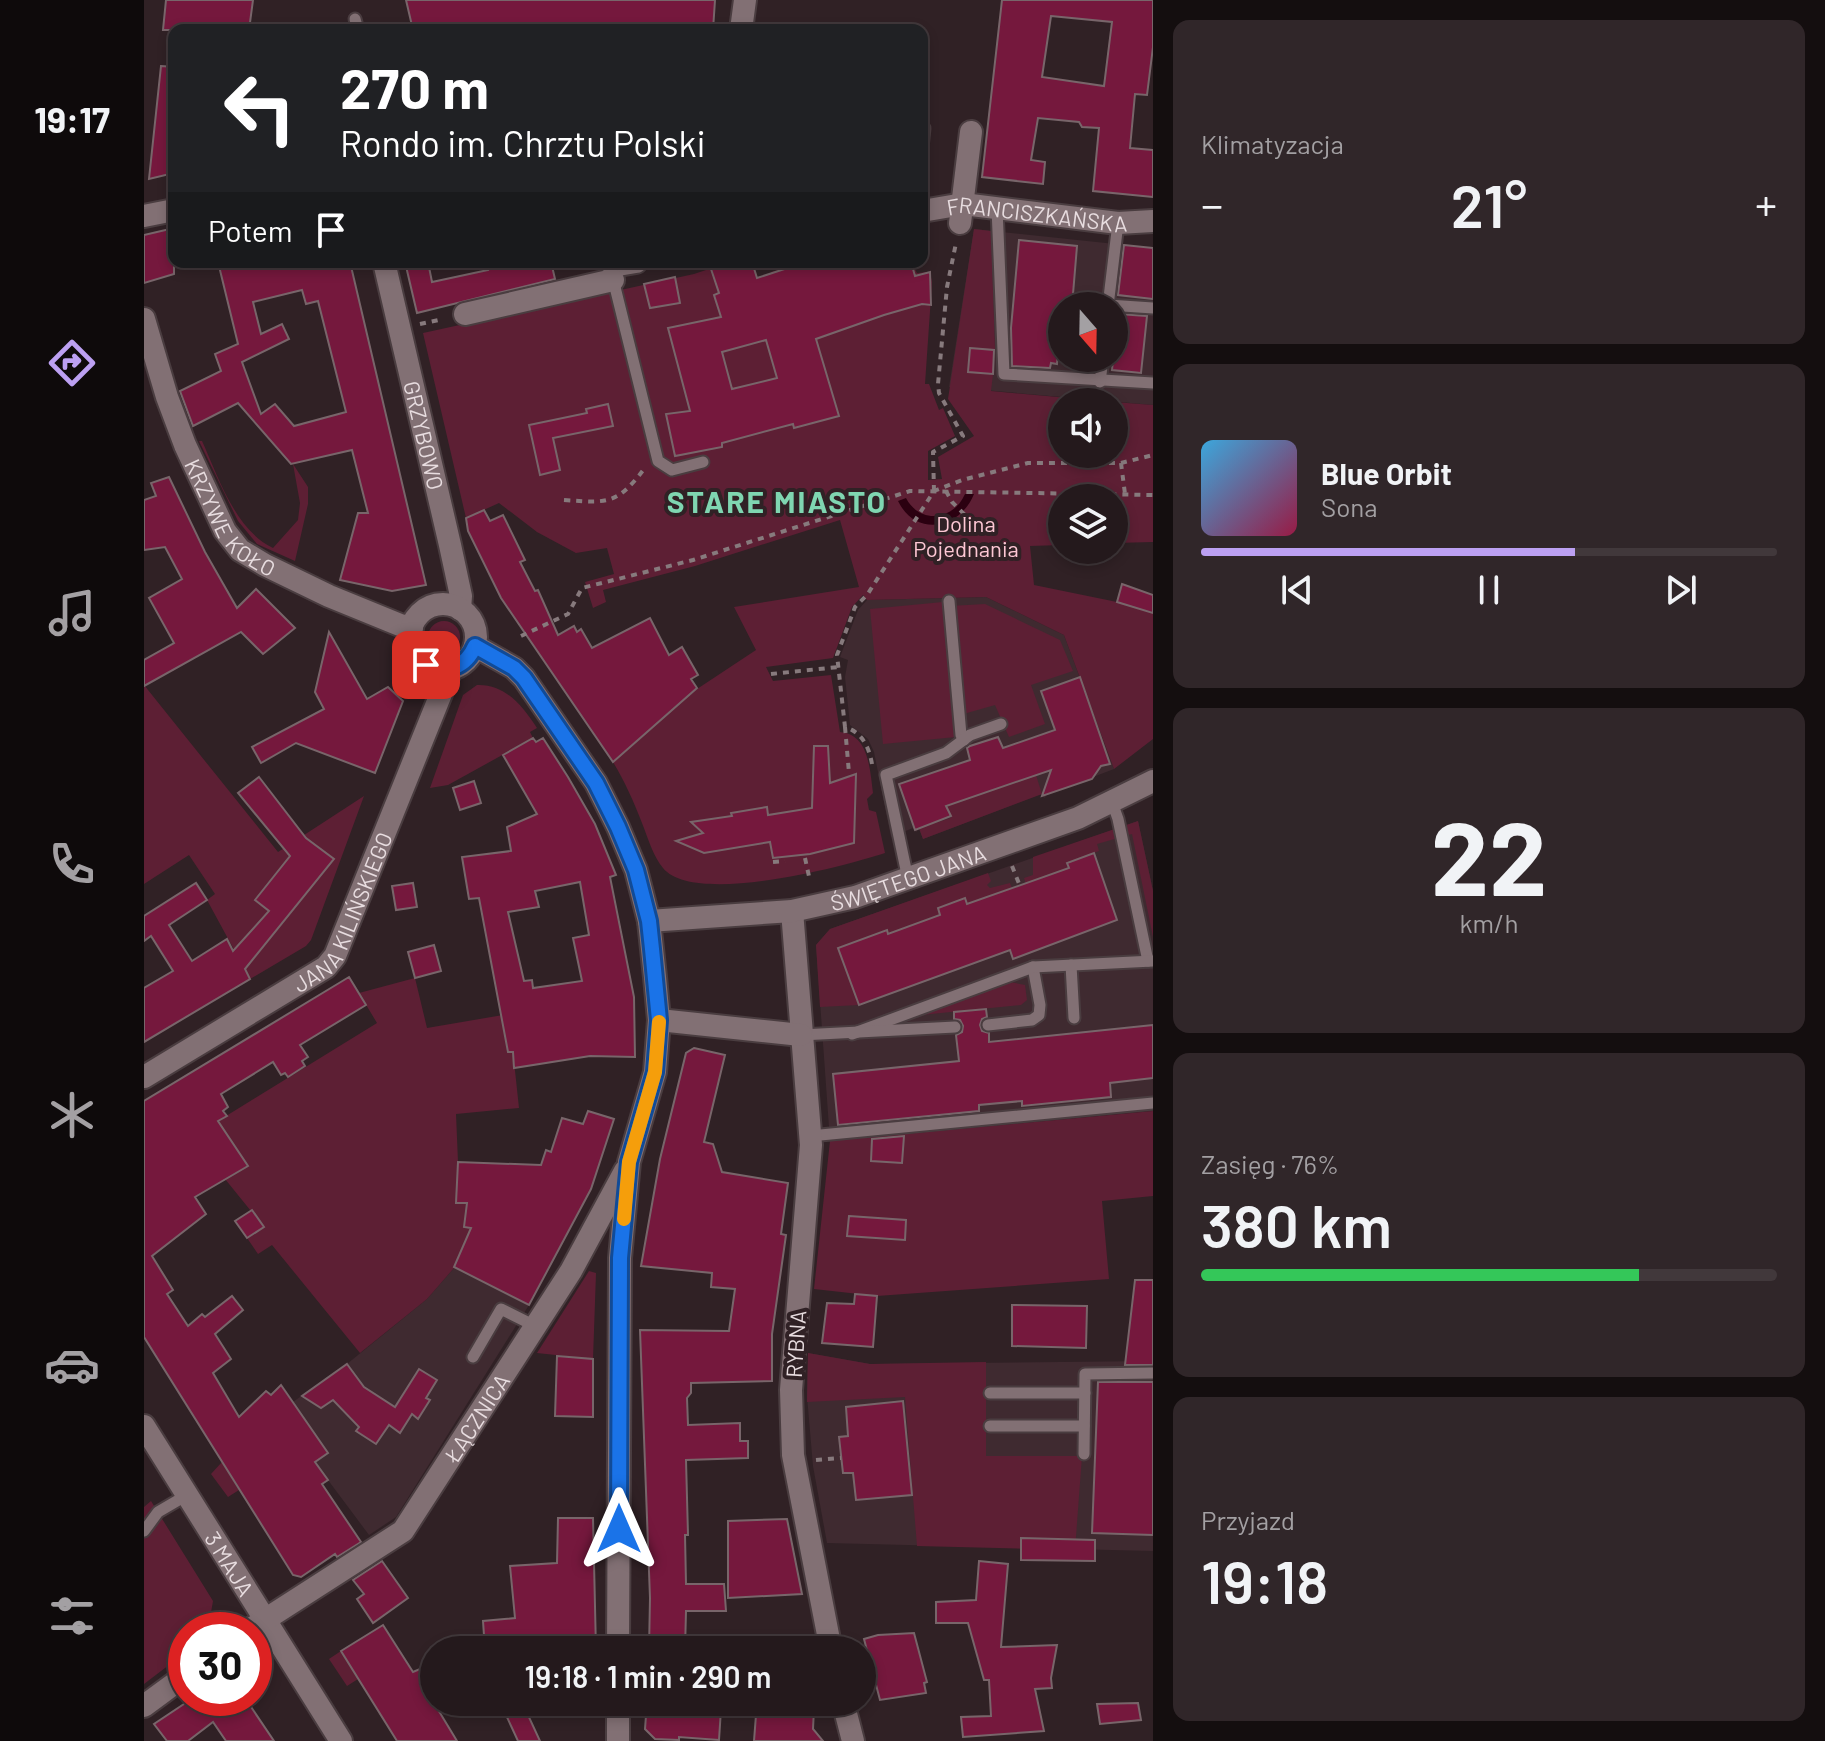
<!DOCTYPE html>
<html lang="pl">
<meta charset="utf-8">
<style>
:root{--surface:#24191c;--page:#302629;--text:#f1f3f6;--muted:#a3a0a3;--line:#41383b;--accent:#bca0f2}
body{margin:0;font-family:Barlow,sans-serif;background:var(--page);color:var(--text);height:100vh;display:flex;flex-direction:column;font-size:30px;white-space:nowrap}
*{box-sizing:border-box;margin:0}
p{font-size:26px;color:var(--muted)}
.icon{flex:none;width:44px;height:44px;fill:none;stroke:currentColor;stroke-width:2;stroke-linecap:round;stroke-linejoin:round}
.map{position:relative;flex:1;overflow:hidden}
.details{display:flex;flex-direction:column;gap:20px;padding:20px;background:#140e0f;width:672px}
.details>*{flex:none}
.guide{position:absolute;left:24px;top:24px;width:760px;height:244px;border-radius:16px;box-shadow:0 4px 12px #0003,0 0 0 2px var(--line);background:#202124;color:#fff;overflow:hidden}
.needle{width:52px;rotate:160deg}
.buttons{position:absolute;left:904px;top:292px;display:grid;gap:16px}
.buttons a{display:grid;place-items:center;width:80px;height:80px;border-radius:50%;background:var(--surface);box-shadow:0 4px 12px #0003,0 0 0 2px var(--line);font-size:40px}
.speed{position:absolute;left:24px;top:1612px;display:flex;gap:16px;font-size:40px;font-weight:700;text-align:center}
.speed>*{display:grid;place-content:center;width:104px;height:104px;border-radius:50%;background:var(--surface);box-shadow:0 4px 12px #0003,0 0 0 2px var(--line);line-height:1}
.speed .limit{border:12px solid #d22;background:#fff;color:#111}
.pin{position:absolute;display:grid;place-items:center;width:68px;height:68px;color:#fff;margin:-34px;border-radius:16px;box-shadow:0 4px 12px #0006}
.me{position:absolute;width:88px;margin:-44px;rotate:0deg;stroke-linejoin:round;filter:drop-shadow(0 0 6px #0008)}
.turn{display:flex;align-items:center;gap:28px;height:168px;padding:0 40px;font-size:36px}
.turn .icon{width:104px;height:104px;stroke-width:2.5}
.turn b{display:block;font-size:56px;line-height:68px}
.then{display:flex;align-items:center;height:76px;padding:0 40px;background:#0003;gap:16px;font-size:30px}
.big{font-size:60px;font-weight:600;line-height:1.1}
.details .tile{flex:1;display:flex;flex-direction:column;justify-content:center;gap:12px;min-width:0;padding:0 28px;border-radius:16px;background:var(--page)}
.details .dial{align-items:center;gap:0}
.dial b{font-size:104px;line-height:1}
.song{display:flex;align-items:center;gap:24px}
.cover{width:96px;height:96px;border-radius:12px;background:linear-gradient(135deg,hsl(200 70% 55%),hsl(340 70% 35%))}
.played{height:8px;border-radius:4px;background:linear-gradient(90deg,var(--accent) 65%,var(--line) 65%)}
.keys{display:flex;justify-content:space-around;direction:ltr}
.heat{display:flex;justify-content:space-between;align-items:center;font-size:44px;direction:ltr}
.charge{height:12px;border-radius:6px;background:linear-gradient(90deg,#34c759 76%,var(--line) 0)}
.trip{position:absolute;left:276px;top:1636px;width:456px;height:80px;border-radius:40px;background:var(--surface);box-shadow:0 4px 12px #0003,0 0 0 2px var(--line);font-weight:600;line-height:80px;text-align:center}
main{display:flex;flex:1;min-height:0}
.menu{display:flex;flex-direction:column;width:144px;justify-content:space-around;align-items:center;background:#0e0a0b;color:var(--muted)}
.menu .icon{width:56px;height:56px}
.menu .on{color:var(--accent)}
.menu b{font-size:36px;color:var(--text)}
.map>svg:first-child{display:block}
</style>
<main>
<nav class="menu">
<b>19:17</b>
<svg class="icon on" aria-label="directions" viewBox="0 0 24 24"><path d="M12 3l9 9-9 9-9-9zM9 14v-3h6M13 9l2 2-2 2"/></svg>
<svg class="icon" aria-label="music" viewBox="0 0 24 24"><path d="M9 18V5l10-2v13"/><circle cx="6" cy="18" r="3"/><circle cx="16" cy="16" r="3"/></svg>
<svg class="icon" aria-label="phone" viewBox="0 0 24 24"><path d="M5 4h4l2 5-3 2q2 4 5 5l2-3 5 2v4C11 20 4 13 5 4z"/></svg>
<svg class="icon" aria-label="climate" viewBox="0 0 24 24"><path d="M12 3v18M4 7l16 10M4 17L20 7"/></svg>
<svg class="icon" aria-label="car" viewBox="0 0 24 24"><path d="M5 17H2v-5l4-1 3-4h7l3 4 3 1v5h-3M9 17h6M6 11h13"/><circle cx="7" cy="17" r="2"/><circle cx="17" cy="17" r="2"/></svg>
<svg class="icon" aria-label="filters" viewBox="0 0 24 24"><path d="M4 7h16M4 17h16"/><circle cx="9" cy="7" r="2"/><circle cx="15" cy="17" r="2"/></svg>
</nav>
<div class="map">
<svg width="1009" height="1741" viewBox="0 0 1009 1741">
<rect width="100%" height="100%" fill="#302125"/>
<g fill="#3f2a30" fill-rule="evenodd">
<path d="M830 229 1009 248V405L805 387ZM918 306H970V358H918Z"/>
<polygon points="842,597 920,635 970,769 902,795 901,798 897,794 779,839 775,829 772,832 769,828 747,837 730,752 724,739 706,725 701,677 704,660 696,657 714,610 723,600"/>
<polygon points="994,821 1009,891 1009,1111 686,1141 672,945 686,929"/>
<polygon points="310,1268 385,1305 252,1517 225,1535 178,1472 129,1416 203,1364 283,1299"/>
<polygon points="664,1353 726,1364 1009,1361 1009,1551 683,1543 669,1466 663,1396"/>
</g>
<g fill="#5d1f34">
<path d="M830 229 847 231 851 350 826 349 849 374 847 391 969 402H918V454H970V402L1009 405V542L970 543V498H918V545L886 546 890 585 973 602 1009 613V739L970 769 920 635 842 597 723 600 719 595 708 607 689 658 622 667 629 681 687 675 696 732C725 734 726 770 729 793L723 799 725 810 732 812 741 853C698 867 550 906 519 868 509 856 504 838 498 823 490 802 481 782 469 762L547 693 612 650 590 607 715 587 696 520 551 566 459 590 462 602 449 608 441 582 470 574 463 548 432 553 393 532 355 503 322 518 279 333 550 274 586 262H608L614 281 629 278 627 272 649 266 648 262H767L773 273 786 272 788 282 781 384H785L795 410 799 408 811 436 784 451V480L798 479 794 457 830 436 804 399Z"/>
<path d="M55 441H58C74 476 91 530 129 548L154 520 156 503 149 464 164 487V504L151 561 113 544 94 521Z"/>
<polygon points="799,602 812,737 739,744 726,609"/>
<polygon points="841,604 916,640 929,671 887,685 901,724 865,737 851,705 816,715 806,606"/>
<circle cx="300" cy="637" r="16"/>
<polygon points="0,685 134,852 220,796 167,940 162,946 106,979 63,900 71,894 45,855 0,884"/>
<path d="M333 685C362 684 379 707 393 728L386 732 389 738 304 785 286 788 319 695Z"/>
<polygon points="892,775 898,794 779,839 775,828 807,818 802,806"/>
<polygon points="994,821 1009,891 1009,937 988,834 953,844 955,851 923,863 925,868 882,884 880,878 889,875 889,857"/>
<polygon points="844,873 847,881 843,885 846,888 866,883 868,888 823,904 821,899 796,915 744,934 742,930 695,948 715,1005 676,1007 672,945 686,929"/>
<polygon points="271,978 283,1028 359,1015 364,1052 369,1052 375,1108 312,1114 314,1162 312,1202 323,1203 320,1227 327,1228 310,1268 283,1299 216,1353 128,1245 114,1254 103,1238 120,1227 81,1179 104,1166 74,1121 233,1023 215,993"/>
<polygon points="866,982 881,985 883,1000 877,1005 777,1015"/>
<polygon points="1009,1111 1009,1196 958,1201 965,1279 733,1296 670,1289 686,1141"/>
<polygon points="445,1271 452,1273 449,1359 393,1353"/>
<polygon points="664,1353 726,1364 842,1362 842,1456 938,1456 931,1550 773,1546 761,1397 663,1402"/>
<polygon points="78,1462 95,1490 84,1497 67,1474"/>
<polygon points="7,1501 69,1601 64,1630 42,1630 42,1652 0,1684 0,1507"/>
<polygon points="197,1651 214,1679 203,1686 185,1659"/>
</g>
<path fill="#2b0010" d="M821 494H830C816 529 772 538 754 501L762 498C776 525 810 520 821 494Z"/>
<g fill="#75183d" stroke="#78656a" stroke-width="2" fill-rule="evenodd">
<polygon points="22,0 109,0 105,30 19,30"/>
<polygon points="262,0 571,0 569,30 269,30"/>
<path d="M858 0H1009V47L1003 95 991 94 986 148 1009 150V197L949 191 955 128 938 127 935 122 894 118 887 160 901 162 899 184 838 177ZM907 16 968 22 960 86 898 77Z"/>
<polygon points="17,66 30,67 30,173 5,179"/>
<polygon points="30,228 30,274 0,283 0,235"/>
<polygon points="875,240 933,246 928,306 918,306 913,364 907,363 906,368 868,366 867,328"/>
<polygon points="980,245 1009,248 1009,299 974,295"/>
<path d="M74 262H206L282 585 248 591 196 580 214 513H224L208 450 147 464 94 403 49 426 36 391 77 371 71 354 94 344ZM158 290 162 304 174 301 202 412 150 426 131 404 117 414 98 362 145 339 138 324 117 334 109 302Z"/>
<polygon points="261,262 284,262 288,282 344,270 342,262 376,262 378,267 407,262 411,279 273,313"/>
<path d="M592 262H608L613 278 650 266 648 262H767L771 276 786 272 787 305 778 304 740 315 672 339 695 416 650 428 649 424 578 443V447L531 456 522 414 546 411 524 328 577 317 570 295 575 293 567 269ZM622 340 633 378 588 389 578 352Z"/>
<polygon points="531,277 536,303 506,308 500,284"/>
<polygon points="974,314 1003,316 997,373 968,370"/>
<polygon points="826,348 850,350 849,374 824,372"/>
<polygon points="464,404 469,426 409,438 416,470 396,475 385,425 443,413 442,409"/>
<polygon points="25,477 61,552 93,608 112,589 151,628 119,654 97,632 0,686 0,660 30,643 5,598 38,579 21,547 0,550 0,500 12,496 7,483"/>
<polygon points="340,510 346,521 359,515 381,560 376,562 391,591 394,590 414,635 430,626 433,632 437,629 448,648 506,618 525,655 538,647 554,675 547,679 553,688 469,762 357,598 324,531 322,518"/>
<polygon points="978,584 1009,595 1009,613 973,602"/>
<polygon points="185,632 223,699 244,687 259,701 231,773 152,743 117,763 108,747 180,709 171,692"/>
<polygon points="936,677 966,764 957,766 948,779 898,796 907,770 802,806 807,816 771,830 755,784 826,760 823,748 826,746 854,737 859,748 911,730 897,691"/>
<path d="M389 738 392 742 399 738 424 777 451 824 472 875 466 877 490 997 491 1057 446 1056 370 1068 369 1052H364L335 898 325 899 318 857 367 851 363 827 393 814 359 755ZM436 882 445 935 429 938 438 981 389 988 388 980 380 981 364 912 395 907 391 891Z"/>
<polygon points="670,746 684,746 686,783 712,774 710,843 666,854 629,858 626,842 560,853 532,841 559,833 547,822 588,816 587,813 623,807 624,815 668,808"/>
<polygon points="115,777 162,838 190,859 101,969 106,979 0,1042 0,988 29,971 7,936 0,941 0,916 52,883 63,900 25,925 48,961 83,939 89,951 125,911 111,900 146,856 94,793"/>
<polygon points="330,781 337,803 316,810 309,788"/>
<polygon points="950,853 973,920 869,959 866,950 715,1005 694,948 743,930 744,934 796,915 794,908 821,898 823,904 925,868 923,863"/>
<polygon points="269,883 273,907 252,910 248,886"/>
<polygon points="290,945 297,971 271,978 264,952"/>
<polygon points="205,977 222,1005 156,1045 164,1057 158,1061 161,1066 144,1077 141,1073 137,1075 129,1062 77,1094 84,1107 79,1111 83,1116 74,1121 104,1166 51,1197 62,1214 8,1256 29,1290 23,1294 44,1326 58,1314 61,1317 88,1296 99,1310 71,1334 87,1359 69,1373 95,1417 122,1391 127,1395 137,1385 184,1453 171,1462 184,1480 178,1484 217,1542 193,1557 191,1554 157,1577 149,1575 0,1337 0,1101"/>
<polygon points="842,1009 843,1017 838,1019 836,1025 838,1031 845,1033 845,1042 1009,1025 1009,1078 966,1083 967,1097 878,1106 878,1101 835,1105 835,1111 694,1125 689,1074 815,1061 812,1035 818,1032 819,1026 816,1020 810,1019 810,1012"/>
<polygon points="550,1048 581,1055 560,1142 569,1144 578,1172 644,1183 637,1234 642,1235 628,1334 628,1381 547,1383 547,1393 543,1398 544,1425 596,1423 596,1441 604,1441 604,1458 542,1460 544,1535 541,1535 542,1584 580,1584 582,1611 542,1611 541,1650 505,1650 506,1598 496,1330 585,1331 591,1289 567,1287 568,1273 497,1266 516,1159 542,1053"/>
<polygon points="444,1111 470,1119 447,1189 385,1305 310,1267 327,1228 320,1227 323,1203 312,1203 314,1162 397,1165 402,1150 407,1152 418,1118 439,1124"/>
<polygon points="760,1136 758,1163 727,1161 728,1139"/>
<polygon points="108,1210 120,1227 103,1238 91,1221"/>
<polygon points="705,1216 762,1220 761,1240 703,1236"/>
<polygon points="991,1280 1009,1280 1009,1365 981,1365"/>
<polygon points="711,1294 733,1296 729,1347 678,1343 683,1303 710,1304"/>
<polygon points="868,1305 943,1306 942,1348 868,1346"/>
<polygon points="413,1356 449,1359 449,1417 411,1416"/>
<polygon points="203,1364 220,1387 251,1407 275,1369 293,1380 282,1398 286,1400 274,1419 268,1414 256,1433 245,1425 232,1444 212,1431 215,1427 189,1400 177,1408 158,1396"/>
<polygon points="954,1382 1009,1382 1009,1535 948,1533"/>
<polygon points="759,1401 768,1495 712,1500 709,1473 699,1473 695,1437 704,1436 702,1407"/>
<polygon points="414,1518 449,1518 452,1650 417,1650 416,1645 341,1650 339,1621 371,1618 366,1566 413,1563"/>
<polygon points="643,1519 658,1594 584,1598 584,1521"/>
<polygon points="877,1538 951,1540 951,1561 877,1560"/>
<polygon points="238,1561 264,1598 229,1623 213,1599 220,1594 209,1580"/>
<polygon points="835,1561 864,1564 857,1647 913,1645 907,1678 908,1688 891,1689 900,1731 819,1737 817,1717 847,1716 845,1680 840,1680 824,1623 792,1623 792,1602 832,1600"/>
<polygon points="239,1625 269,1672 290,1663 290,1703 313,1741 253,1741 197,1651"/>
<polygon points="770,1633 783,1682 780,1683 782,1693 736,1700 720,1639 734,1635"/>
<polygon points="49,1698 101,1698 130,1741 82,1741 69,1722 44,1741 23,1741 10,1724"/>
<polygon points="356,1702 378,1702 396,1741 374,1741"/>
<polygon points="503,1702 573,1702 573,1709 577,1709 575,1740 535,1737 535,1740 511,1739 501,1729"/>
<polygon points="613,1702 666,1702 665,1708 670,1709 669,1729 679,1741 610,1741"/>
<polygon points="994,1703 997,1720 956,1724 953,1704"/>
</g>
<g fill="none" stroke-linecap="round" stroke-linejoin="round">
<g stroke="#4a3d40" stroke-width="15">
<g id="lane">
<polyline points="211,19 214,30"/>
<polyline points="778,148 780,128"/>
<polyline points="853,208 860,374 1009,383"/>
<polyline points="469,279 514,461 528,470 559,462"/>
<polyline points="964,305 1009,308"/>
<polyline points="964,306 974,223"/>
<polyline points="956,382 959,358"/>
<polyline points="805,601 817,735 820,740"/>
<polyline points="968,802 974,819 1004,961"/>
<polyline points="764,879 742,775 802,753 826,735 857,724"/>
<polyline points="927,965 930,1018"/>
<polyline points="844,1025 888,1020 895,1015 896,1005 889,967"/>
<polyline points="708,1034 889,967 1009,961"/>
<polyline points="657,1035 811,1027"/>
<polyline points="666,1136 1009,1103"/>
<polyline points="329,1357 357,1309 391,1326"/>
<polyline points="846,1393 941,1393"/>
<polyline points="846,1426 940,1426"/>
<polyline points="940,1454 941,1374 1009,1373"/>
<polyline points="0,1531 14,1512 43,1495"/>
</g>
</g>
<g stroke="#4a3d40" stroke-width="26">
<g id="street">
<polyline points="597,30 601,0"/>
<path id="s1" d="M778 211 819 204 974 223 1009 221"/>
<polyline points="0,216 30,210"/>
<polyline points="816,223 827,132"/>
<path id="s2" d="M240 262 306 545 317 596 316 609"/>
<polyline points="466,262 474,265 492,262"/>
<polyline points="321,314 469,280"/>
<path id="s3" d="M0 319 23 397 41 445 81 531 96 550 121 565 185 596 256 625 268 628"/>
<circle cx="299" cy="637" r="33"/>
<polyline points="331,646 370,668 380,678 452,783 474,827 492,870 505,921 511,977 515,1020 511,1072 485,1162 476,1258 474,1650"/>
<polyline points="648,911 667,1145 647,1390 649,1455 687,1650"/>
<path id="s4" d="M505 921 648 911 711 897 934 818 1009 781"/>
<polyline points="515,1020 657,1035"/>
<path id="s5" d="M0 1077 182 967 191 956 307 669"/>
<path id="s6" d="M0 1426 197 1741"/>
<path id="s7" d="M105 1630 259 1531 427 1271 481 1171"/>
<polyline points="699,1702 709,1741"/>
<polyline points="0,1706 42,1675"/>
<polyline points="474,1741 474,1702"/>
</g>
</g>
<g stroke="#877a7d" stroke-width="4" stroke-dasharray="6 6" stroke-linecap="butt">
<polyline points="629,262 630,265"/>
<polyline points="632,262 633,264"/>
<polyline points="636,262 636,263"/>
<polyline points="276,324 299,319"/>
<polyline points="977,463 981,494"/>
<polyline points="790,491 789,452 819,436 795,393 794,384 803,287 812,243"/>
<polyline points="802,491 808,502 822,516"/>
<path d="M420 500C463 503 473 505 500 469"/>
<polyline points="377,636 424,614 438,588 549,560 766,491 1009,495"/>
<polyline points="627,674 694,667"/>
<polyline points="701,727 705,773"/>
<path d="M728 764C725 747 718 732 701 727L693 655 711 607 723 595 790 491 818 480 884 463H977L1009 455"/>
<polyline points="661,858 666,881"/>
<polyline points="629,862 641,861"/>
<polyline points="868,866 876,886"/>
<polyline points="672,1460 697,1458"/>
</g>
<use href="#lane" stroke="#827074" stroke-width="11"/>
<use href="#street" stroke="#827074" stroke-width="22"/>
</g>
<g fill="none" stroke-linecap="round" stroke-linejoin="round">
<g stroke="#114b97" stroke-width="20">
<path id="route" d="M282 665C303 674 322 667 331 646L370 668 380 678 452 783 474 827 492 870 505 921 508 949 515 1020 511 1072 485 1162 476 1258 475 1529"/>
</g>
<use href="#route" stroke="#1a73e8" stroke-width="14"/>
<polyline stroke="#f59e0b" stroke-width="14" points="480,1219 485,1162 511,1072 515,1022"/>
</g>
<g text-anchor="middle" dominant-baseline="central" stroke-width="8" stroke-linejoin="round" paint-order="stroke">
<g font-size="22" fill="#e8dde0" stroke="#302125">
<text stroke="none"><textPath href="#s1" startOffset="116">FRANCISZKAŃSKA</textPath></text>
<text stroke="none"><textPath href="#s2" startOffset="178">GRZYBOWO</textPath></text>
<text stroke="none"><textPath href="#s3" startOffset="220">KRZYWE KOŁO</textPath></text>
<text stroke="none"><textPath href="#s4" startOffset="264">ŚWIĘTEGO JANA</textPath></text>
<text stroke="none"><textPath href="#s5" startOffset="268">JANA KILIŃSKIEGO</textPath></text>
<text transform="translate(651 1344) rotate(-86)">RYBNA</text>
<text stroke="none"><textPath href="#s7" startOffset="318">ŁĄCZNICA</textPath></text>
<text stroke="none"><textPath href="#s6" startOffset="162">3 MAJA</textPath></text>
</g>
<g font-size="22" fill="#fdc7d4" stroke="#302125">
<text x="822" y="523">Dolina<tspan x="822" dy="25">Pojednania</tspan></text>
</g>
<g font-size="30" font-weight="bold" letter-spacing="2" fill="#7fd6b1" stroke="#302125">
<text x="633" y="501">STARE MIASTO</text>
</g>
</g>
</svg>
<div class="buttons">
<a><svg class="needle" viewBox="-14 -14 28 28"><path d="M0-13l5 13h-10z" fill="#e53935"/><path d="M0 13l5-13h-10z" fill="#a3a0a3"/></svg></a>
<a><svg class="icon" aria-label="sound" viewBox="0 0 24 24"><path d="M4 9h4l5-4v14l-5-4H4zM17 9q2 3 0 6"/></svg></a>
<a><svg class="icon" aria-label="layers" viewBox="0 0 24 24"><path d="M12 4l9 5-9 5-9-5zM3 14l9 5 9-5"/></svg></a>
</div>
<div class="speed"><div class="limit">30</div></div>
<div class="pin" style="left:282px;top:665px;background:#d93025"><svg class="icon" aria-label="arrive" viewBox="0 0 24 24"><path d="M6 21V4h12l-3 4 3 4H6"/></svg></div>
<svg class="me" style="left:475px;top:1529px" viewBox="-20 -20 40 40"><path d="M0-17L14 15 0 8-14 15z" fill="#1a73e8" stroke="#fff" stroke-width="4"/></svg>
<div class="trip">19:18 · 1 min · 290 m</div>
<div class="guide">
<div class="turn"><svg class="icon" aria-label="left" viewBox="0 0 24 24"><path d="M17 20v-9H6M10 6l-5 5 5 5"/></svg><div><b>270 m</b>Rondo im. Chrztu Polski</div></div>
<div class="then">Potem<svg class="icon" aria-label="arrive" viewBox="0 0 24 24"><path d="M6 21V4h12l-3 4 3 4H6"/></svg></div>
</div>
</div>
<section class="details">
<div class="tile"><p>Klimatyzacja</p>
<div class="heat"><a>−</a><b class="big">21°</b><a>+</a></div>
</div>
<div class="tile">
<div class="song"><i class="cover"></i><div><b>Blue Orbit</b><p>Sona</p></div></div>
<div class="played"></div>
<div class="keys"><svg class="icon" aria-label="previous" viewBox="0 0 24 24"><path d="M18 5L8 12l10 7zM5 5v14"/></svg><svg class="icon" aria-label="pause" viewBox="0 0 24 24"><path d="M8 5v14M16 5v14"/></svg><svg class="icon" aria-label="next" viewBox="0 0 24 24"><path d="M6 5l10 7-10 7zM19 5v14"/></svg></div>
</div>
<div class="tile dial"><b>22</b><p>km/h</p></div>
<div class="tile"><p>Zasięg · 76%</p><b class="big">380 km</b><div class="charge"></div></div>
<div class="tile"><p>Przyjazd</p><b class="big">19:18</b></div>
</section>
</main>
